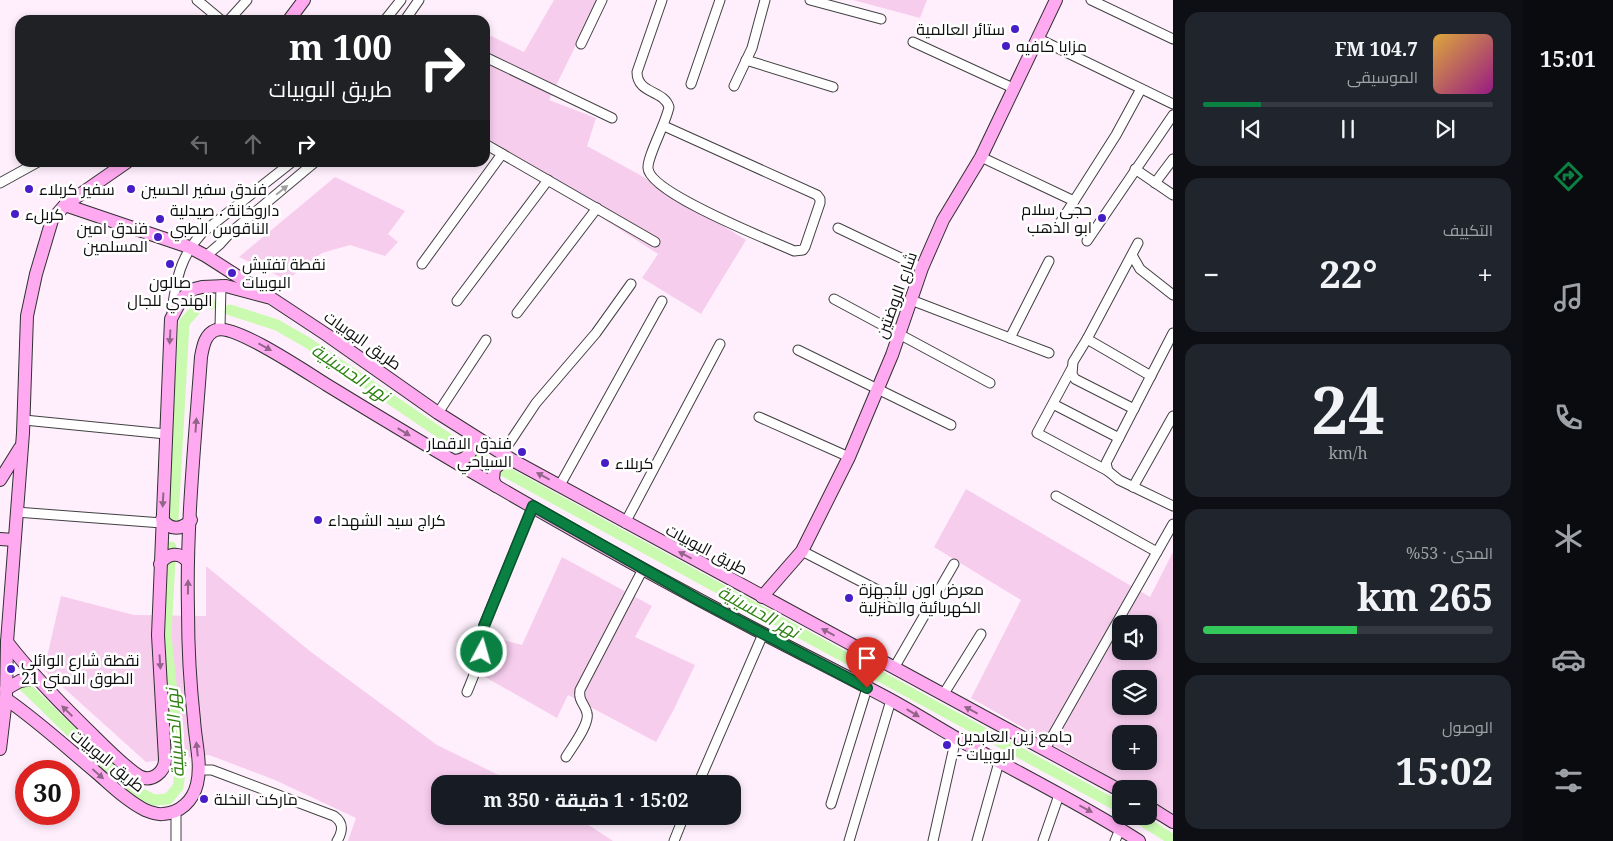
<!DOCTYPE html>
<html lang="ar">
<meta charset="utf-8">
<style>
:root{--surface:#171b24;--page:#20242c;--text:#f1f3f6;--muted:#9ea1a6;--line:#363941;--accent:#0b8043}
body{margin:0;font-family:"Noto Serif",Cairo,serif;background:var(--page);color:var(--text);direction:rtl;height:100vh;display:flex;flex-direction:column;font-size:19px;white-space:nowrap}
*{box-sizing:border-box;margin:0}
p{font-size:16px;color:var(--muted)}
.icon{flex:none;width:28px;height:28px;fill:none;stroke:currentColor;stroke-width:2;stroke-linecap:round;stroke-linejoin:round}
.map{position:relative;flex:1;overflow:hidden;direction:ltr}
.details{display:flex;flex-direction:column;gap:12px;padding:12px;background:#0d0f14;width:350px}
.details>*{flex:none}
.top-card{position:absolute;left:15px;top:15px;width:475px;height:152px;border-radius:15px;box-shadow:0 2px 8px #0003;direction:rtl;background:#202124;color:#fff;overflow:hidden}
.tools{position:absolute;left:1112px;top:615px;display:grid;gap:10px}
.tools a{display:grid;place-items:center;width:45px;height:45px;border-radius:10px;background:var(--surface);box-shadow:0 2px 8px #0003;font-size:25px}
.speed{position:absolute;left:15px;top:760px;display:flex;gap:10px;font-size:25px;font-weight:700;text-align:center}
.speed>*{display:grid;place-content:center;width:65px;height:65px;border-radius:50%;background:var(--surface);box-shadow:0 2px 8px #0003;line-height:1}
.speed .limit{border:8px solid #d22;background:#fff;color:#111}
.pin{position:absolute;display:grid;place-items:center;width:42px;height:42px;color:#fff;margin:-51px -21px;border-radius:50% 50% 50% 0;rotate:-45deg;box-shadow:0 0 5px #0007}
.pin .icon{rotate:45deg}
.me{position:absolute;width:55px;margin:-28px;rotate:6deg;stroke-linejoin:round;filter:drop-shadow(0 0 4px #0008)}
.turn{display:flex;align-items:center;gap:18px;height:105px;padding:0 15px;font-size:22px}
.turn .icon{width:65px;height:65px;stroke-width:2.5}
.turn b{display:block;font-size:35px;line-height:42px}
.lanes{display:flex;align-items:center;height:48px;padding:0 15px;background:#0003;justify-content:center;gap:25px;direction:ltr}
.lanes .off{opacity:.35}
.big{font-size:38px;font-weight:700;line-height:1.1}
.details .card{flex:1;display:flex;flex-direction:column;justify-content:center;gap:8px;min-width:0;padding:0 18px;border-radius:15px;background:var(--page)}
.details .dial{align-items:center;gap:0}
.dial b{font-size:65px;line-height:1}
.song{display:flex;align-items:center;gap:15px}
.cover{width:60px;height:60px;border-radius:8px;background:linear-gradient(135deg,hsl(40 70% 55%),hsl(310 70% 35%))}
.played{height:5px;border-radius:2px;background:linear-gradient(90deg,var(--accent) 20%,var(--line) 20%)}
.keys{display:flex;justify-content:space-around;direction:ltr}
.heat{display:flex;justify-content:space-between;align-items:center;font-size:28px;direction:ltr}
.charge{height:8px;border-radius:4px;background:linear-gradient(90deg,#34c759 53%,var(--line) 0)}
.trip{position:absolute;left:431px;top:775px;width:310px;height:50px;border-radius:15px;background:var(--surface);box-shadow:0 2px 8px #0003;font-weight:700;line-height:50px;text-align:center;direction:rtl}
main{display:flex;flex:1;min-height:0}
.tab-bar{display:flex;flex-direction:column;width:90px;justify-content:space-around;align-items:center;background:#090b0e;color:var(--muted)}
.tab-bar .icon{width:35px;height:35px}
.tab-bar .on{color:var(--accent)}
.tab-bar b{font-size:22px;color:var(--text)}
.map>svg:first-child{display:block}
</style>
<main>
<nav class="tab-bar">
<b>15:01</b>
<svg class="icon on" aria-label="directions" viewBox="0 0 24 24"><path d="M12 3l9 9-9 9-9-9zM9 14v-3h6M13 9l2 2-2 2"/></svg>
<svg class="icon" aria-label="music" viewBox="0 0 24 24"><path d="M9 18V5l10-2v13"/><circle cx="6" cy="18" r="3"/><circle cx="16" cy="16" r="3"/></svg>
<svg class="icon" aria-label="phone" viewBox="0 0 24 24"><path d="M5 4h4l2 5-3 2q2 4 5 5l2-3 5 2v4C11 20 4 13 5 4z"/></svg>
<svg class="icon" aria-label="climate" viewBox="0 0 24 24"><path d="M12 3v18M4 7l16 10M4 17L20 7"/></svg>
<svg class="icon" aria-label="car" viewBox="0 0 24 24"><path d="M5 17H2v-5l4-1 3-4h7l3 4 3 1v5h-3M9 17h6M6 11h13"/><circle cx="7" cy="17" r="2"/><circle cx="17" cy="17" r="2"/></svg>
<svg class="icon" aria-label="filters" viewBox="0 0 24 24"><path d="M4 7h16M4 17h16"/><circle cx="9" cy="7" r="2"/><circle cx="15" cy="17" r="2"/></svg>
</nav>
<section class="details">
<div class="card">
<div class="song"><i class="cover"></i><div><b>104.7 FM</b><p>الموسيقى</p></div></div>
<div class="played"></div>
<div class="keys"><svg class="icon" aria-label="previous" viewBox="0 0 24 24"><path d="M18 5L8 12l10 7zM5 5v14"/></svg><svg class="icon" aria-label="pause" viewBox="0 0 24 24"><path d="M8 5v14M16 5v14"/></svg><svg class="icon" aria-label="next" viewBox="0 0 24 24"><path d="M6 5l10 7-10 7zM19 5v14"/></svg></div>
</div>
<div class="card"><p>التكييف</p>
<div class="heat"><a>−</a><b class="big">22°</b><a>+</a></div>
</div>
<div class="card dial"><b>24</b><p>km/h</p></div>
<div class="card"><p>المدى · 53%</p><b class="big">265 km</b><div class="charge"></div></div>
<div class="card"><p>الوصول</p><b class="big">15:02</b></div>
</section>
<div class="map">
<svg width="1173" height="841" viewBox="0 0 1173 841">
<rect width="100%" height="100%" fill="#ffeffd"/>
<g fill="#f7cdee" fill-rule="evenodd">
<polygon points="554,0 598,0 549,100 596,118 587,146 640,175 746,240 701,314 642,278 658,254 485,142 485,33 524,52"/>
<polygon points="853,0 927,0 920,18"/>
<polygon points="335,177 405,211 388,234 398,242 385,256 350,245 322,253 287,280 239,257"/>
<path d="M966 489 1150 597 1173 552V813L1149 799V789H1131L971 698 1021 600 934 547ZM1121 624H1149V651H1121ZM1121 679H1149V706H1121ZM1121 734H1149V761H1121Z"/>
<polygon points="562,557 652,606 635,637 695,665 674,709 656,742 568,695 557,718 485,677 496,638 522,645"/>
<polygon points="206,566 311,652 437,745 515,783 440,784 440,816 503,816 536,825 539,816 575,816 613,841 348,841 356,818 275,780 209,755 146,762 44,670 61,596 134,615 206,616"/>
</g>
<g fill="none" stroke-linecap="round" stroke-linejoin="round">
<g stroke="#c9fab0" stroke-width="11">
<polyline points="230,310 277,325 308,343 465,450"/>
<polyline points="476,456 483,459"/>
<polyline points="502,470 1121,808"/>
<polyline points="173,519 184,323 203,301 211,304"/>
<polyline points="171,548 171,547"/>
<polyline points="21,683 100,760 134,790 154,800 168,799 178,787 180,772 166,635 170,561"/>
<polyline points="1135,816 1173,840"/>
</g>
<g stroke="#414141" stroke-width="11">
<g id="street">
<polyline points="197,0 221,20"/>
<path d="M662 0 637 72C637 94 664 90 669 107 666 123 647 157 648 168 649 193 770 240 794 251L803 250 805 247 820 203V199L817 195 664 126"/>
<polyline points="810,0 881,19"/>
<polyline points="1091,0 1173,39"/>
<polyline points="229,20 247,0"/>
<polyline points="385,20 401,0"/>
<polyline points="405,20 419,0"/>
<polyline points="1039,39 1173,104"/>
<polyline points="913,42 1013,88"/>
<polyline points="581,44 602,0"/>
<polyline points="485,57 612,118"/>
<polyline points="746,60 833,87"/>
<polyline points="691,84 720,0"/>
<polyline points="734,86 752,48 765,0"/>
<polyline points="485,144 655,242"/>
<polyline points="981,157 1074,201"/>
<polyline points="1135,169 1173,195"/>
<polyline points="0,183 38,162"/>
<polyline points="1155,183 1173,159"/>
<polyline points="1060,223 1116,135 1141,89"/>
<polyline points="838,228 922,268"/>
<polyline points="1087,241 1173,115"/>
<polyline points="1132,255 1140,269 1173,295"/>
<polyline points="206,256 220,244 229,234 315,162"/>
<polyline points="422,264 502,154"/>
<polyline points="834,299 990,383"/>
<polyline points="911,300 1049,353"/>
<polyline points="457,301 548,180"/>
<path d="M172 311C176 280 180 257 202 233L292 162"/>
<polyline points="517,313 597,208"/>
<polyline points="220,328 221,285"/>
<polyline points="1173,333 1106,463 1108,471 1119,480 1173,506"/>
<polyline points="1010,338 1049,261"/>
<polyline points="1087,339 1151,376"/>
<polyline points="798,350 951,425"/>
<polyline points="1072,368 1037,433 1108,471"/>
<polyline points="1053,404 1119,438"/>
<polyline points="1134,409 1075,379 1072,374 1073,362 1087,339 1138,243"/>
<polyline points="438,413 486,340"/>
<polyline points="759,417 849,457"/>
<polyline points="24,420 166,434"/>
<polyline points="502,454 536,403 596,333 631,284"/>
<polyline points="560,485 662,301"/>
<polyline points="1133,487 1173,416"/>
<polyline points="1056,496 1157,552"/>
<polyline points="16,512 162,523"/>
<polyline points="625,523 720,344"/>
<polyline points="802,551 895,599"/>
<polyline points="894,668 954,564"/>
<path d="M467 692C476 670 486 649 484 625L533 506"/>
<polyline points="943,695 981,634"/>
<polyline points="1045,749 1173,524"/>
<path d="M566 757C572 747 590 724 587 713 585 704 578 701 580 690L643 569"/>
<path d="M199 770H212L334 816C344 823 343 831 337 841"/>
<polyline points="698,784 763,634"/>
<polyline points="831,804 867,688"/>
<polyline points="176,812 176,841"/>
<polyline points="674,841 684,816"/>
<polyline points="849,841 891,700"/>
<polyline points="933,841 956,738"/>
<polyline points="977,841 999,762"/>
<polyline points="1043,841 1059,795"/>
<polyline points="1115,841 1120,829"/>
</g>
</g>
<g stroke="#303030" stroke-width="14">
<g id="secondary">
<polyline points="289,20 304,0"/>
<polyline points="65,205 189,247 206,256 259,290"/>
<path d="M454 461C469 460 475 450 472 435"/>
<polyline points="0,480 20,448"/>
<polyline points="496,486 493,480 494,469 502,462 514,461"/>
<path d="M162 519C170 531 182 530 191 520"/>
<polyline points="0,539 14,540"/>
<path d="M160 564C167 553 180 551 188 562"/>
<polyline points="762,597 802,551 849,457 892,355 922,268 943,220 981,157 1056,0"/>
<path d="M7 642C34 677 64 707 96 738 108 750 125 767 139 776 152 783 165 772 165 759L158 635 171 319 182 298 194 289 202 287 226 286 271 298 327 335 438 413 514 461 1121 791"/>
<polyline points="6,689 20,681 36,678"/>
<path d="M6 699C38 721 67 748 97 773 112 786 127 801 145 810 150 812 158 815 163 814 180 813 193 801 197 784 202 764 195 740 194 720 190 684 188 647 188 610 186 526 195 441 201 357 203 346 205 334 216 330 234 323 309 374 327 385 469 472 613 555 760 632 804 655 848 677 891 700 922 717 951 736 981 752 1034 781 1088 808 1139 841"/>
<polyline points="0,749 6,699 7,642 23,433 27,316 36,274 52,220 65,205 127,162"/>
<polyline points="1149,807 1173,822"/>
</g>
</g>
<use href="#street" stroke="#fff" stroke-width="9"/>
<use href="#secondary" stroke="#ffaaf0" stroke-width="12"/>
</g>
<defs><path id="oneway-solid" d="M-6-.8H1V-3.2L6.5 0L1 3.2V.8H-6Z" transform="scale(1.25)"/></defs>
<use fill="#9f9f9f" href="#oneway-solid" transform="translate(282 190) rotate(-39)"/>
<g fill="#93648a">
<use href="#oneway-solid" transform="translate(170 337) rotate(93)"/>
<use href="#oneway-solid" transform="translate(265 347) rotate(29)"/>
<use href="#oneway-solid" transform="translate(196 425) rotate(-86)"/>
<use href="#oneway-solid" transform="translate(404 432) rotate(31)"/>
<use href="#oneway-solid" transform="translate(543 476) rotate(-152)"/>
<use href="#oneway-solid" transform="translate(163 500) rotate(93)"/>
<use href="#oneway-solid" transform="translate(685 555) rotate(-152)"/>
<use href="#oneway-solid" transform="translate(188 587) rotate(-89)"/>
<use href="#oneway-solid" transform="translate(828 632) rotate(-152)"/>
<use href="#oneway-solid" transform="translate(160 662) rotate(86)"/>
<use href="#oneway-solid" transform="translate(971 710) rotate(-152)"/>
<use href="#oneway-solid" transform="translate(67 711) rotate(-136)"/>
<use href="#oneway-solid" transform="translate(913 713) rotate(31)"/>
<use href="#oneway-solid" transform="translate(197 749) rotate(-96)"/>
<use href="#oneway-solid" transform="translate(98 774) rotate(41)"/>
<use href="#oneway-solid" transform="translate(1086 809) rotate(28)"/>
</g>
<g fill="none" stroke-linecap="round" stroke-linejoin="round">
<g stroke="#07532c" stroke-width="12">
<polyline id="route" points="482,652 485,640 484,626 533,506 699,600 867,688"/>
</g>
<use href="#route" stroke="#0b8043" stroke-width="9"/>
</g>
<g fill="#461dc7" stroke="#fff" stroke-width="2">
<circle cx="1015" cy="29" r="5"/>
<circle cx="1006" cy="46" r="5"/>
<circle cx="29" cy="189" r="5"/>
<circle cx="131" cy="189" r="5"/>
<circle cx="15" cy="214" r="5"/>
<circle cx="1102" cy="218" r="5"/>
<circle cx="160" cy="219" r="5"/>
<circle cx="158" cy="237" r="5"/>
<circle cx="170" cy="264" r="5"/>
<circle cx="232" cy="273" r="5"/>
<circle cx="522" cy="452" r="5"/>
<circle cx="605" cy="463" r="5"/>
<circle cx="318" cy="520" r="5"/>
<circle cx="849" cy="598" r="5"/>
<circle cx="11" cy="669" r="5"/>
<circle cx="947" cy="745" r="5"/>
<circle cx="204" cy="799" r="5"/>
</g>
<g text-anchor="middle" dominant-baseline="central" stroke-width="5" stroke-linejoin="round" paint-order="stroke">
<g font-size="16" fill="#0e0e0e" stroke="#fff" text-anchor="start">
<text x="1005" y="29" text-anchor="end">ستائر العالمية</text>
<text x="1016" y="46">مزايا كافيه</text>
<text x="39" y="189">سفير كربلاء</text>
<text x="141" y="189">فندق سفير الحسين</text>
<text x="1092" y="209" text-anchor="end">حجي سلام<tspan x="1092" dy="18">ابو الذهب</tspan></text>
<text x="170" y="210">داروخانة . صيدلية<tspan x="170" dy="18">الناقوس الطبي</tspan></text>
<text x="25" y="214">كربلء</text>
<text x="148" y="228" text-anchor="end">فندق امين<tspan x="148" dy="18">المسلمين</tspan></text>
<text x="242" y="264">نقطة تفتيش<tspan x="242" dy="18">البوبيات</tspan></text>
<text x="170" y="282" text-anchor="middle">صالون<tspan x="170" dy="18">الهندي للجال</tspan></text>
<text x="512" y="443" text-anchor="end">فندق الاقمار<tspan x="512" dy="18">السياحي</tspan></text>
<text x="615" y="463">كربلاء</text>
<text x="328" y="520">كراج سيد الشهداء</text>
<text x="859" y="589">معرض اون للأجهزة<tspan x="859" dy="18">الكهربائية والمنزلية</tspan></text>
<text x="21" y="660">نقطة شارع الوائلي<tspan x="21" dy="18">الطوق الامني 21</tspan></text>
<text x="957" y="736">جامع زين العابدين<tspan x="957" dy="18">- البوبيات</tspan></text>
<text x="214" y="799">ماركت النخلة</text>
</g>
<g font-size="16" fill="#0e0e0e" stroke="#fff">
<text transform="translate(896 295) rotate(-70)">شارع الروضتين</text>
<text transform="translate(363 340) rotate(35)">طريق البوبيات</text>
<text transform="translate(707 549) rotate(28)">طريق البوبيات</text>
<text transform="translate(108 760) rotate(39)">طريق البوبيات</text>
</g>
<g font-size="18" font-style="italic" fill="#2e8210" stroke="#fff">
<text transform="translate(351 372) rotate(34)">نهر الحسينية</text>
<text transform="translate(759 611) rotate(29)">نهر الحسينية</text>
<text transform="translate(174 733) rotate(-94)">نهر الحسينية</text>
</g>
</g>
</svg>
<div class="tools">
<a><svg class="icon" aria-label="sound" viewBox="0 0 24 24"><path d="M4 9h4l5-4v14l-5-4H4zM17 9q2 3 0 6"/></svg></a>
<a><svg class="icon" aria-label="layers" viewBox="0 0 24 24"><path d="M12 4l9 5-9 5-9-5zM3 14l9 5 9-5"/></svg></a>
<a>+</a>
<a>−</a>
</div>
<div class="speed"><div class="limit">30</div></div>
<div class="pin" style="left:867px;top:688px;background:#d93025"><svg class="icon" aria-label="arrive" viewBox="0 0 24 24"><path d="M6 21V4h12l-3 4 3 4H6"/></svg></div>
<svg class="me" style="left:482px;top:652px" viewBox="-20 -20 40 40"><circle r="17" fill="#0b8043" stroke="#fff" stroke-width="3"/><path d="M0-11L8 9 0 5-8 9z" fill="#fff"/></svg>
<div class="trip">15:02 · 1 دقيقة · 350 m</div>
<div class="top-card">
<div class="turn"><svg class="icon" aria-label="right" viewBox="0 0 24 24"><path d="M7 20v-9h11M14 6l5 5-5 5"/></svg><div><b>100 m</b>طريق البوبيات</div></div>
<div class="lanes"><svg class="icon off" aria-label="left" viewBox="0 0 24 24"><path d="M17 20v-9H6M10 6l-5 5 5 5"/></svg><svg class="icon off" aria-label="ahead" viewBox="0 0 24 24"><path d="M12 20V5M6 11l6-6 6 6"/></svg><svg class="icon" aria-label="right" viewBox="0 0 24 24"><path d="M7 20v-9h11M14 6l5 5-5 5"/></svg></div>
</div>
</div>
</main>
